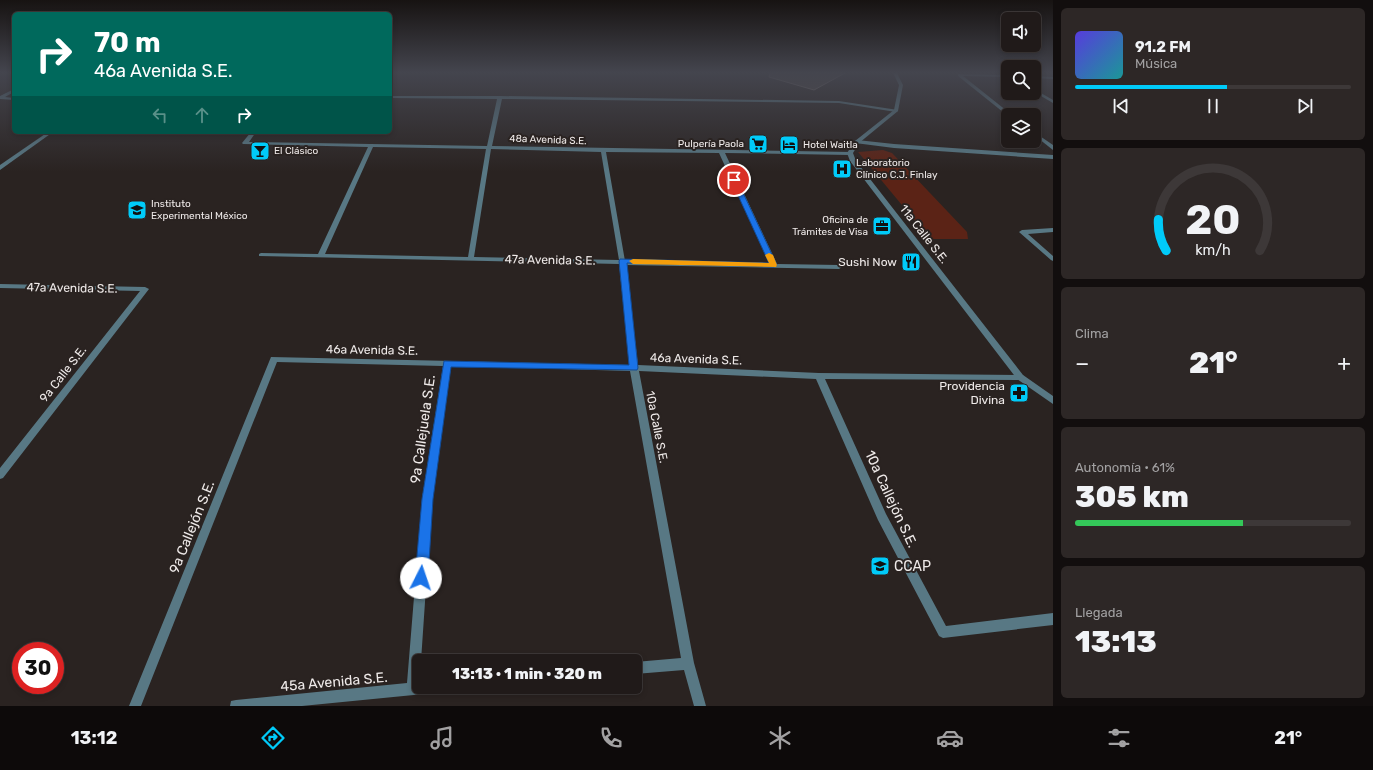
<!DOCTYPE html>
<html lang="es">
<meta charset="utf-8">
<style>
:root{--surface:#201a19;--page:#2d2726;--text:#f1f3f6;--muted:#a2a1a2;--line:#3d3838;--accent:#00cbf9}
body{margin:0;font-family:Rubik,sans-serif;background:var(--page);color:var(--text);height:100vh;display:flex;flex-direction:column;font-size:15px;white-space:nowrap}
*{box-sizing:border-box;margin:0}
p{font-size:13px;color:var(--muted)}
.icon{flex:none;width:22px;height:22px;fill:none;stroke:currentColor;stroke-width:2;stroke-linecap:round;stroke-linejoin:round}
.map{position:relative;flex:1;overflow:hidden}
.drawer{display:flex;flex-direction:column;gap:8px;padding:8px;background:#120e0e;width:320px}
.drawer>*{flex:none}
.guide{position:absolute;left:12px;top:12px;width:380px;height:122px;border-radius:6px;box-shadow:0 2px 6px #0003,0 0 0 1px var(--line);background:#00695c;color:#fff;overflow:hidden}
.fabs{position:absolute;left:1001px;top:12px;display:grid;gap:8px}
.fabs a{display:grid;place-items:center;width:40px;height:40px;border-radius:6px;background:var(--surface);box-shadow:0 2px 6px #0003,0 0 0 1px var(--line);font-size:20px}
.speed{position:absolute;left:12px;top:642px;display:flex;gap:8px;font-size:20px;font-weight:700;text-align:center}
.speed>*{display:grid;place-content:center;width:52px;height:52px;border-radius:50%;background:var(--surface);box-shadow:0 2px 6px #0003,0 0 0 1px var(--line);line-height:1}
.speed .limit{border:6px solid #d22;background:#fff;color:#111}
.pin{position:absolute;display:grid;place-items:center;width:34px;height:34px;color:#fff;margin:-17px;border:2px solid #fff;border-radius:50%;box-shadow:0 1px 4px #0007}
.me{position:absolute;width:44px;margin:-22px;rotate:4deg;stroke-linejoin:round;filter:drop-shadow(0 0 3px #0008)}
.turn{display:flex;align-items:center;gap:14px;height:84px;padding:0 16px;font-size:18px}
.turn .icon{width:52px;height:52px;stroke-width:2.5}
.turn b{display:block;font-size:28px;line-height:34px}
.lanes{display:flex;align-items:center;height:38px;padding:0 16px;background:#0003;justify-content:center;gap:20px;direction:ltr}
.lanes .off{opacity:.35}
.big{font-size:30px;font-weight:800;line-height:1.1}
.drawer .card{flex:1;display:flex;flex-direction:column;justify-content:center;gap:6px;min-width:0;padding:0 14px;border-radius:6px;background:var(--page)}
.drawer .dial{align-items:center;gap:0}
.dial svg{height:104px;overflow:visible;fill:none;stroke:var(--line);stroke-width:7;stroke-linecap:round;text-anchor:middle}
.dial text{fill:var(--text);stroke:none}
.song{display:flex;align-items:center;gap:12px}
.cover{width:48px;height:48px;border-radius:6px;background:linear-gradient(135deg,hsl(250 70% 55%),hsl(180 70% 35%))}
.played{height:4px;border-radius:2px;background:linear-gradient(90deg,var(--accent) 55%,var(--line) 55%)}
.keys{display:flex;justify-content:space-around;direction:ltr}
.heat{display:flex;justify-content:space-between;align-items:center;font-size:22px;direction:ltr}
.charge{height:6px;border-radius:3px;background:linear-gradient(90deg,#34c759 61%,var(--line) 0)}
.trip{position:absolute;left:412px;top:654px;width:230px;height:40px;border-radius:6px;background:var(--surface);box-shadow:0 2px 6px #0003,0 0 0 1px var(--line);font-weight:800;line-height:40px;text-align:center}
.menu{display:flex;height:64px;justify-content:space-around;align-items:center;background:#0d0a0a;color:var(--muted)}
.menu .icon{width:28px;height:28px}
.menu .selected{color:var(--accent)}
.menu b{font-size:18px;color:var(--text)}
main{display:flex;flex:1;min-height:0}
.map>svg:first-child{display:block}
</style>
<main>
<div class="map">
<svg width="1053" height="706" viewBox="0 0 1053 706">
<rect width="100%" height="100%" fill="#2a2321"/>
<polygon fill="#5b2316" points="883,150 892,153 967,232 968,239 930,239 858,152"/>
<polygon fill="#504846" stroke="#7f7673" points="770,73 845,73 814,90 769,77"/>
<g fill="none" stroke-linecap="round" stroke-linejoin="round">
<g fill="#587884" fill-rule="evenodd">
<polygon points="958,74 1008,75 1008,77 963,76 1012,115 1008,116 958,76"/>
<polygon points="1034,76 1053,77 1053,79 1034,78"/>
<polygon points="14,89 14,92 5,97 14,98 14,100 0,99 0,96"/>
<polygon points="1034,89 1053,100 1053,103 1034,92"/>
<path d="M390 96H500L839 101 898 110V111L896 112 839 103 502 99 492 146 852 152 853 153 850 155 725 153 777 264 839 265 842 267 839 269 626 265 638 365 819 373 1023 375 1024 377 1023 379 1020 380 825 379 886 514 946 626 1053 613V625L943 638 939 636 878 520 816 379 639 371 694 663 706 706H694L684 670 635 674V662L681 658 630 371 451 366 432 499 421 661H419V687H440L438 691 434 693 302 706H230L231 701 236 700 407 683 422 499 443 366 277 362 141 706H129L271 357 630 365 619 264 259 256V254L261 253 318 254 368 147 243 144 242 143 251 132H256L249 142 487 146 497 99 390 98ZM373 147 486 149 468 257 325 254ZM491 149 601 152 619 260 474 257ZM606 152 719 153 770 264 625 261Z"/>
<polygon points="48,132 53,132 0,170 0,165"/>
<polygon points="1034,132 1053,145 1053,150 1034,135"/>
<polygon points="857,140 894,144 1053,155 1053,159 894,148 855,143 855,141"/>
<polygon points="1053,228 1053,232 1028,234 1053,256 1053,261 1051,260 1019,232 1022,230"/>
<polygon points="0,284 145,287 149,289 3,478 0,479 0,468 140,291 0,288"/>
</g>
<polygon fill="#587884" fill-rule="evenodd" points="893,73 897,73 903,85 898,111 859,143 853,153 856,161 1023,375 1053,396 1053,404 1017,379 850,161 847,153 855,141 894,110 899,85"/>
</g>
<linearGradient id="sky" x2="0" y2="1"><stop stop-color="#171312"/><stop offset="0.42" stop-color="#44454e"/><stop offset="1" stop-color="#44454e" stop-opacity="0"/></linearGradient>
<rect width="1053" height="172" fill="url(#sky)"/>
<polygon fill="#1a73e8" stroke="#114b97" points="732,178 737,180 777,265 774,267 627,263 638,368 637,370 451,367 433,499 428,578 426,583 421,584 417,583 415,578 422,499 444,361 629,365 619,261 620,259 769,263 731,180"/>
<polygon fill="#f59e0b" points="769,253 773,255 777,265 776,267 633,264 629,261 633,259 769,263 765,255"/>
<defs>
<g id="supermarket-square" transform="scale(1)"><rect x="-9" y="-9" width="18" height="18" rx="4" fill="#00cbf9" stroke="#2a2321"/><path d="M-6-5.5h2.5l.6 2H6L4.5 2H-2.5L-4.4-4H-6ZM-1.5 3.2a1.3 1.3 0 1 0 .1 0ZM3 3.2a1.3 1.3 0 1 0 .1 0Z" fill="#111"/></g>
<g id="hotel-square" transform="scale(1)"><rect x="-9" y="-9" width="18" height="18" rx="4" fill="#00cbf9" stroke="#2a2321"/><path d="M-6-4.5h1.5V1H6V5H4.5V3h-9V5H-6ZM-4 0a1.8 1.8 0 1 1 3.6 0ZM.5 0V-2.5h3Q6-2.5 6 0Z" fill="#111"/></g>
<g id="bar-square" transform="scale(1)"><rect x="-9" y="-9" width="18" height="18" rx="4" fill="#00cbf9" stroke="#2a2321"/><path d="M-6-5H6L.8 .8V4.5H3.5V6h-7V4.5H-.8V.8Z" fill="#111"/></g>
<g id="hospital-square" transform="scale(1)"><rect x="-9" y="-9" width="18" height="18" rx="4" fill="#00cbf9" stroke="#2a2321"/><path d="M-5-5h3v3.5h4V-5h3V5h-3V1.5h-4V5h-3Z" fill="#111"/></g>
<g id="school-square" transform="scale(1)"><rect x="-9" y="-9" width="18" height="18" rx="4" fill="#00cbf9" stroke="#2a2321"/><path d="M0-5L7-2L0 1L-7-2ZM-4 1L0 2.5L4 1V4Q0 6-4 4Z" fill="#111"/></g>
<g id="office-square" transform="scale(1)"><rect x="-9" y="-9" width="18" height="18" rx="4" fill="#00cbf9" stroke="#2a2321"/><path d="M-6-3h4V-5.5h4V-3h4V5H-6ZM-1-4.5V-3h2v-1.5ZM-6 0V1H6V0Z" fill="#111"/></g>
<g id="restaurant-square" transform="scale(1)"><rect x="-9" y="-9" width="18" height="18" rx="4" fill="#00cbf9" stroke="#2a2321"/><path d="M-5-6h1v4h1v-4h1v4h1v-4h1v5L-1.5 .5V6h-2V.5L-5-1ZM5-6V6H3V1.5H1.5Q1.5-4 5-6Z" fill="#111"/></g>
<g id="pharmacy-square" transform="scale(1)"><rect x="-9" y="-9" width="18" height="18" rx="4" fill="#00cbf9" stroke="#2a2321"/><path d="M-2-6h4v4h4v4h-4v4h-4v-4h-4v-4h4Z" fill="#111"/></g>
</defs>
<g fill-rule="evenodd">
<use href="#supermarket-square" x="758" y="144"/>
<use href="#hotel-square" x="789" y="145"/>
<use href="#bar-square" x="260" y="151"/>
<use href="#hospital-square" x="842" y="169"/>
<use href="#school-square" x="137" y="210"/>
<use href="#office-square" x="882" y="226"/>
<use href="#restaurant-square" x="911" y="262"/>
<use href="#pharmacy-square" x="1019" y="393"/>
<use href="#school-square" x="880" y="566"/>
</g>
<g text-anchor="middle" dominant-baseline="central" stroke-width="4" stroke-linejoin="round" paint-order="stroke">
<g font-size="10" fill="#efeae9" stroke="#2a2321">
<text transform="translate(548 140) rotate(2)">48a Avenida S.E.</text>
</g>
<g font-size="10" fill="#efeae9" stroke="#2a2321" text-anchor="start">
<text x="744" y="144" text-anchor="end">Pulpería Paola</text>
<text x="803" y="145">Hotel Waitla</text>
<text x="274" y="151">El Clásico</text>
<text x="856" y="163">Laboratorio<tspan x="856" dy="12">Clínico C.J. Finlay</tspan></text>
<text x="151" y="204">Instituto<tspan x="151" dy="12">Experimental México</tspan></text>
<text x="868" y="220" text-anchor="end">Oficina de<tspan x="868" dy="12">Trámites de Visa</tspan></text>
</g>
<g font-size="12" fill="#efeae9" stroke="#2a2321">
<text transform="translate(924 234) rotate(52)">11a Calle S.E.</text>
<text transform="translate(550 260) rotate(1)">47a Avenida S.E.</text>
<text transform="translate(72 288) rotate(1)">47a Avenida S.E.</text>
<text transform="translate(372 350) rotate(1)">46a Avenida S.E.</text>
<text transform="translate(696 359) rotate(2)">46a Avenida S.E.</text>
<text transform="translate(63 374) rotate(-52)">9a Calle S.E.</text>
<text transform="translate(657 427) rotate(79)">10a Calle S.E.</text>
</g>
<g font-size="12" fill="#efeae9" stroke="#2a2321" text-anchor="end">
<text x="897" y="262">Sushi Now</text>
<text x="1005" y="386">Providencia<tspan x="1005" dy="14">Divina</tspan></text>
</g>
<g font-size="14" fill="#efeae9" stroke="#2a2321">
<text transform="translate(423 429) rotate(-82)">9a Callejuela S.E.</text>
<text transform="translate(891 499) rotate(65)">10a Callejón S.E.</text>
<text transform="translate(192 527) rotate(-68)">9a Callejón S.E.</text>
<text transform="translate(334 682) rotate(-5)">45a Avenida S.E.</text>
</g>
<g font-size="14" fill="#efeae9" stroke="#2a2321" text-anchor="start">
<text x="894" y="566">CCAP</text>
</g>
</g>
</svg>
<div class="fabs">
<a><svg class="icon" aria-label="sound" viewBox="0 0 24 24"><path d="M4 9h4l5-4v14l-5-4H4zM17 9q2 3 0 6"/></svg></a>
<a><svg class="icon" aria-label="search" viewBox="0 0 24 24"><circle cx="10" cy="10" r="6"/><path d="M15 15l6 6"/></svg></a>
<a><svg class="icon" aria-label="layers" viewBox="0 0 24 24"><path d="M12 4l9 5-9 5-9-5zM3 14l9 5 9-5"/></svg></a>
</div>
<div class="speed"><div class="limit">30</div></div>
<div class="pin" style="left:734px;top:180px;background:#d93025"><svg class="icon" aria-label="arrive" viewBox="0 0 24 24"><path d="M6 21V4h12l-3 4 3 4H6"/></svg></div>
<svg class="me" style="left:421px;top:578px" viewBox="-20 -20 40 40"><circle r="19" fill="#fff"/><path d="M0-13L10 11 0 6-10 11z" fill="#1a73e8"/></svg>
<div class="trip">13:13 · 1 min · 320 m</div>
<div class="guide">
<div class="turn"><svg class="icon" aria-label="right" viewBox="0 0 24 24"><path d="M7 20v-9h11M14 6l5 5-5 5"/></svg><div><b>70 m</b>46a Avenida S.E.</div></div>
<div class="lanes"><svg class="icon off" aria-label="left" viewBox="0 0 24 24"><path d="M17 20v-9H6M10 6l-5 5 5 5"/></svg><svg class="icon off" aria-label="ahead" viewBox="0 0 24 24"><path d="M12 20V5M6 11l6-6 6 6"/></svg><svg class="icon" aria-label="right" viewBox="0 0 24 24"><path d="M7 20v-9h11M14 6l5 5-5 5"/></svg></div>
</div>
</div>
<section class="drawer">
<div class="card">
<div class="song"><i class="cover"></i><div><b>91.2 FM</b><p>Música</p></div></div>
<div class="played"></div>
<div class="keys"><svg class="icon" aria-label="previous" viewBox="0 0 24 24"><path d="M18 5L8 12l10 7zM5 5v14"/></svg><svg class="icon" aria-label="pause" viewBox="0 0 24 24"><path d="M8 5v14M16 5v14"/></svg><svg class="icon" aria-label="next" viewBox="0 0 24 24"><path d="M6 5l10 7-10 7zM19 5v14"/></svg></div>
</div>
<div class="card dial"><svg viewBox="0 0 100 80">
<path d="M14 69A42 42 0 1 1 86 69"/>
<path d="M14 69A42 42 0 0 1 8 45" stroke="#00cbf9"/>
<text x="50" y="56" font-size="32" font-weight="700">20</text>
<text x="50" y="72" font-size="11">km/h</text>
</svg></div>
<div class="card"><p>Clima</p>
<div class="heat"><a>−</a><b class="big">21°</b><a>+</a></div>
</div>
<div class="card"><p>Autonomía · 61%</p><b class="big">305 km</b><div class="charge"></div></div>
<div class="card"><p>Llegada</p><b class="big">13:13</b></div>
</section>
</main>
<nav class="menu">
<b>13:12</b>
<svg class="icon selected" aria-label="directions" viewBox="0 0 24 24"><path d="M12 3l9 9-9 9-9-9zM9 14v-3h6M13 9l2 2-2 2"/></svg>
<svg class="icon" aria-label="music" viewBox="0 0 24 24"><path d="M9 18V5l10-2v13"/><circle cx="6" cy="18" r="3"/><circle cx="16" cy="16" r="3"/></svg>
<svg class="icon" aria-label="phone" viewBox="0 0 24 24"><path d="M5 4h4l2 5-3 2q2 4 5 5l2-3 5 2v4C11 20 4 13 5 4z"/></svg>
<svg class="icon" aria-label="climate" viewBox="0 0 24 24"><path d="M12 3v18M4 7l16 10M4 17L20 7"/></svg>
<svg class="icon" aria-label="car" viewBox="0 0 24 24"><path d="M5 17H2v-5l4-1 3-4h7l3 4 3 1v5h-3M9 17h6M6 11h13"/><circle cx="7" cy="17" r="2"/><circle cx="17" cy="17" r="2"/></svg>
<svg class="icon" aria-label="filters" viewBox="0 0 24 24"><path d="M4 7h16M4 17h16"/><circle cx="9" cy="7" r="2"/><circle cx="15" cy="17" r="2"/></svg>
<b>21°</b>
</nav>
